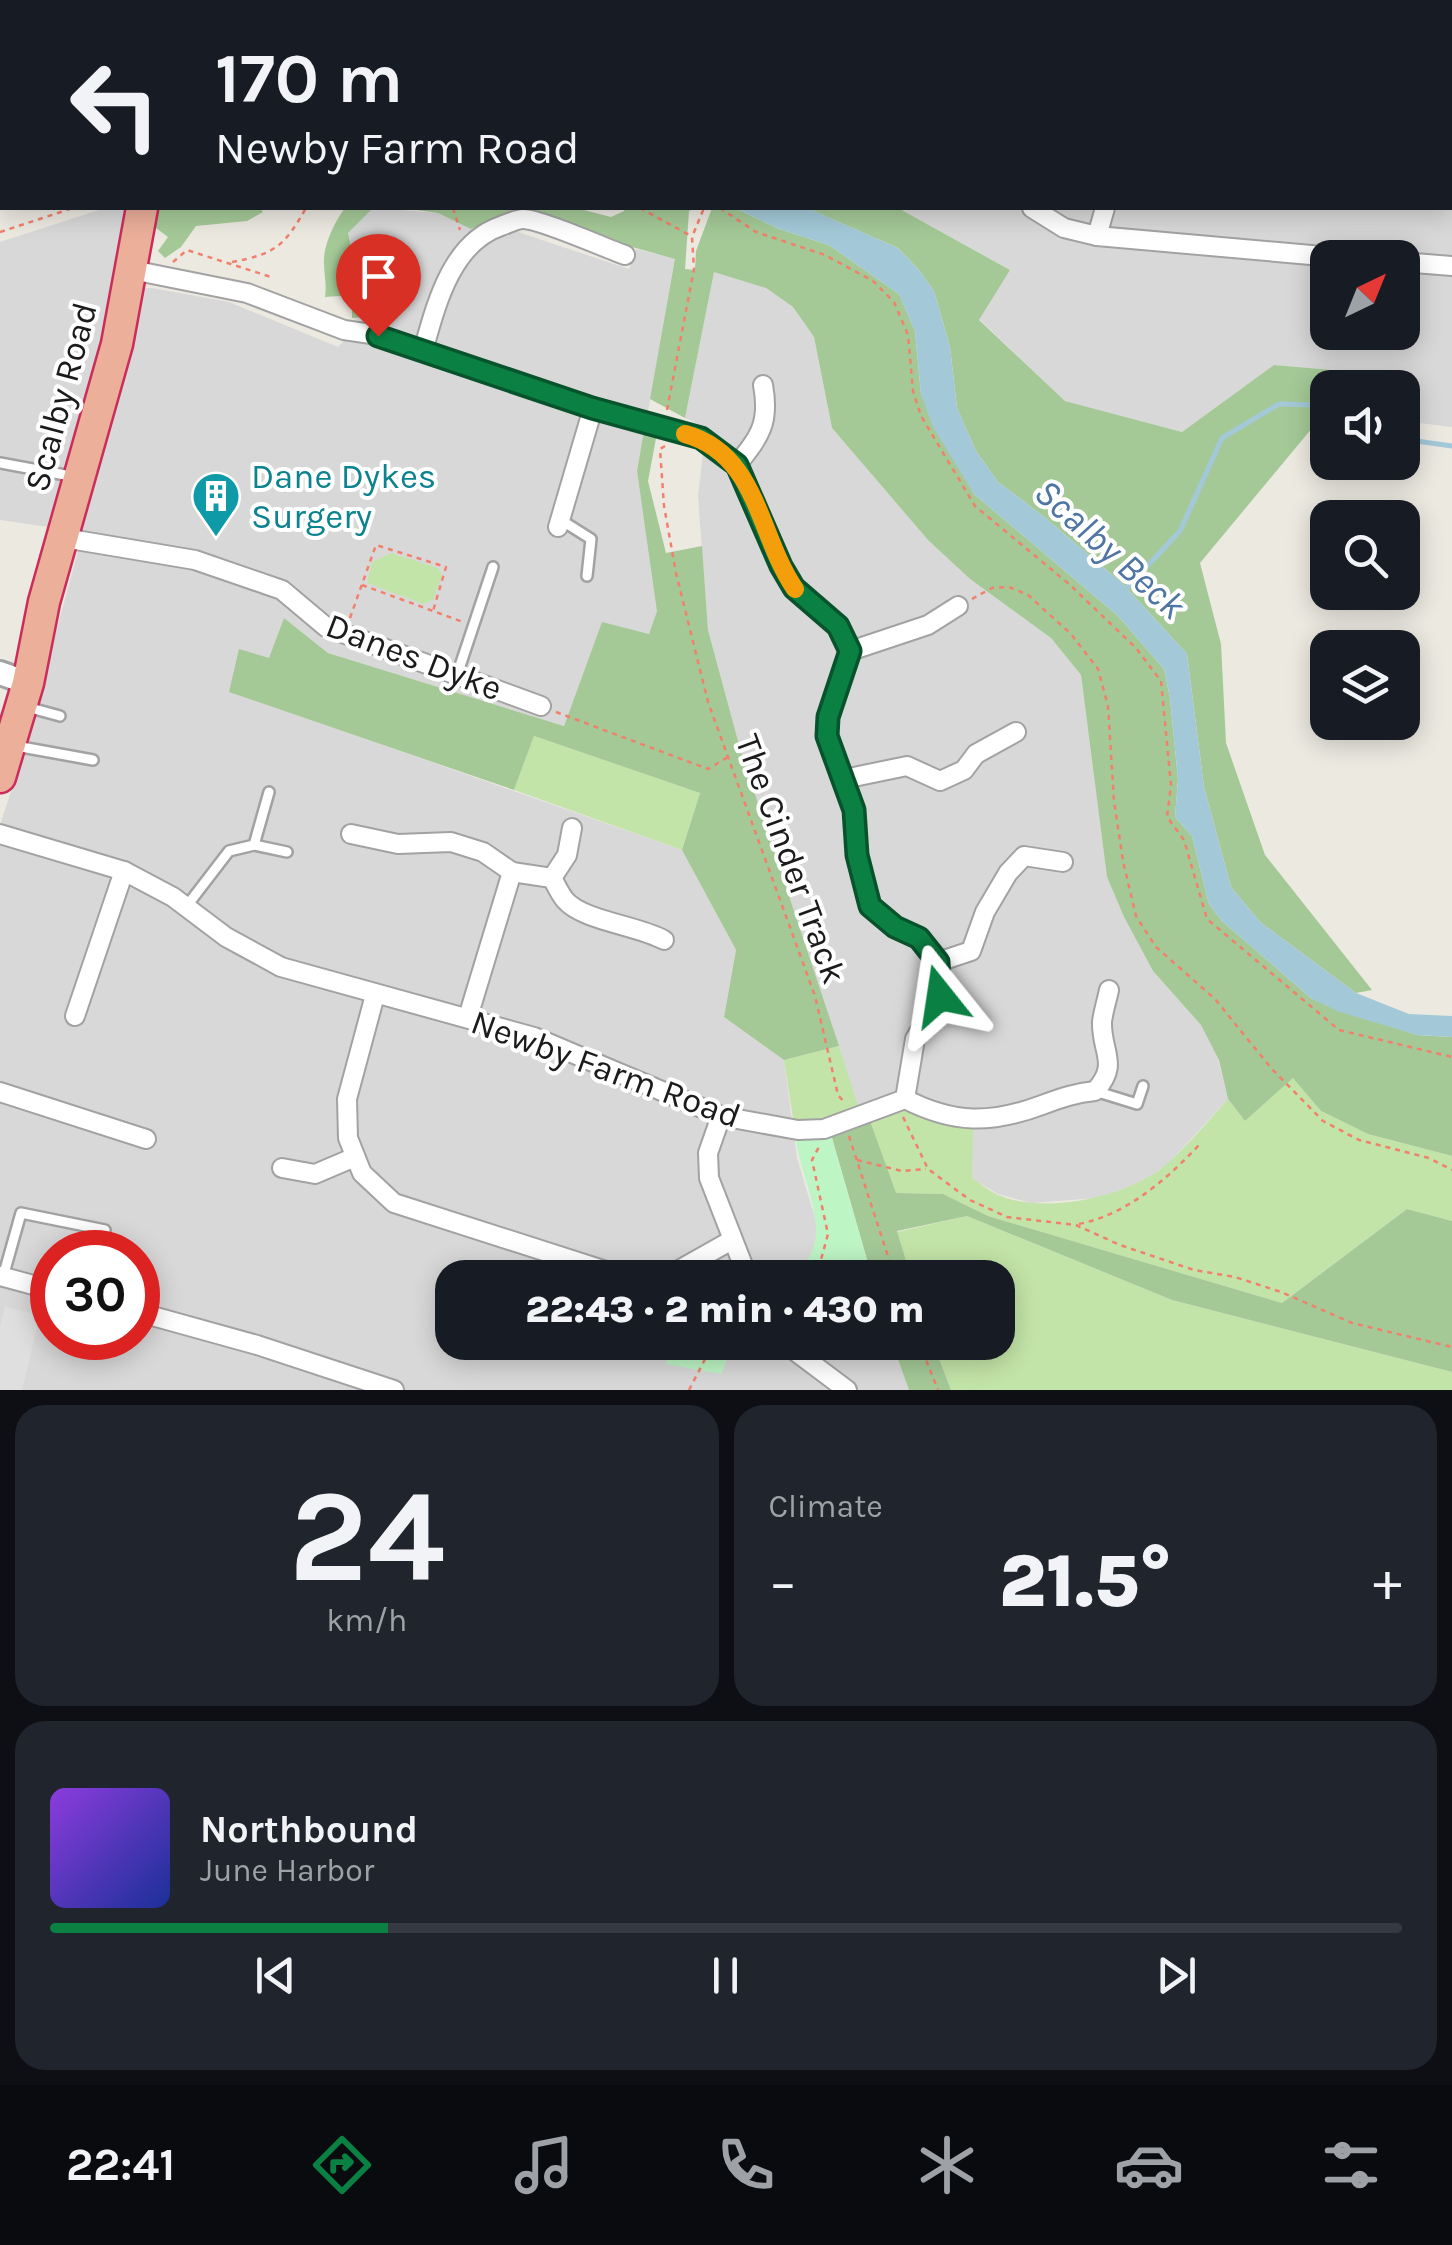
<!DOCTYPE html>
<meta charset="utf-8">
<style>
:root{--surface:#171b24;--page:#20242c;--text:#f1f3f6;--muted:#9ea1a6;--line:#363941;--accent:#0b8043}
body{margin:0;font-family:Karla,sans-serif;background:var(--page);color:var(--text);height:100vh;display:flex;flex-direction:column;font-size:38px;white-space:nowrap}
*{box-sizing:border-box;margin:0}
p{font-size:32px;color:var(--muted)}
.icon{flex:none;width:55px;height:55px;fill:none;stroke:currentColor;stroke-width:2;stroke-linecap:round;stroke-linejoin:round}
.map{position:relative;height:1390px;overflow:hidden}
.drawer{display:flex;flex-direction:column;gap:15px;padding:15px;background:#0d0f14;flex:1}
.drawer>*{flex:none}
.top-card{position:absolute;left:0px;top:0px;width:1452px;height:210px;box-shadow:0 5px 25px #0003;background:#171b24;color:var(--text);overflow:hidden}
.needle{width:65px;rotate:43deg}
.fabs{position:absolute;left:1310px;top:240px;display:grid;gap:20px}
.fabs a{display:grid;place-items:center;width:110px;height:110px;border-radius:20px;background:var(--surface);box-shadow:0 5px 25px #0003;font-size:50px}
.speed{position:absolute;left:30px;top:1230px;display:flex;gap:20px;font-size:50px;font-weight:700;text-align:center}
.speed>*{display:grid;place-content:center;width:130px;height:130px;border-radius:50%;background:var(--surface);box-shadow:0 5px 25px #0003;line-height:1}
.speed .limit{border:15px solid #d22;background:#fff;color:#111}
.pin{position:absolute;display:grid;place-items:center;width:85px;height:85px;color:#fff;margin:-102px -42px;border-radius:50% 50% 50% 0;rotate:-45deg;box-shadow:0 0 10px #0007}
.pin .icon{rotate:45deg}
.me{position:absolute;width:110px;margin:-55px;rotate:345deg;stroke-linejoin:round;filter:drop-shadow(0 0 8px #0008)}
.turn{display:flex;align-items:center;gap:35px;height:210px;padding:0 50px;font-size:45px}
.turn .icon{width:130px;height:130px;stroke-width:2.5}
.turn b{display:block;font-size:70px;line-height:85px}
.big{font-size:75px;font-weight:800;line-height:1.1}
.drawer .card{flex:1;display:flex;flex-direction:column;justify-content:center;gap:15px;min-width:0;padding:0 35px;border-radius:30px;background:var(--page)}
.drawer .dial{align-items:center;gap:0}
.dial b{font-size:130px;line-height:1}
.song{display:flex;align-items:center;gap:30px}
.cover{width:120px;height:120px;border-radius:15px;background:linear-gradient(135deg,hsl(270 70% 55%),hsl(230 70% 35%))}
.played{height:10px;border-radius:5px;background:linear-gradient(90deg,var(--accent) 25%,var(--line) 25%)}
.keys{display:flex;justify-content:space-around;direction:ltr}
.heat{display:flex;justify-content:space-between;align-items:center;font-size:55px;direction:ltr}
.drawer .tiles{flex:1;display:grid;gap:15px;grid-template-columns:1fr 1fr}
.card:last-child{grid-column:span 2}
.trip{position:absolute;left:435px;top:1260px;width:580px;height:100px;border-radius:30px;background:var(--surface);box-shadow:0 5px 25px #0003;font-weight:800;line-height:100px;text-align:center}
.tab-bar{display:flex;height:160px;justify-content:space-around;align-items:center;background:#090b0e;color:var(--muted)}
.tab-bar .icon{width:70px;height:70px}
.tab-bar .current{color:var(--accent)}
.tab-bar b{font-size:45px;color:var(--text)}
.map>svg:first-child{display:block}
</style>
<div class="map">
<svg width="1452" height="1390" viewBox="0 0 1452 1390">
<rect width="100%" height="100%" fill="#ece9e1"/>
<g fill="#d9d8d8" fill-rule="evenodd">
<path d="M665 0H1452V427L1403 421 1402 388 1392 387V375L1275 365 1182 432 1065 401 979 319 1010 270 898 208H1450V2ZM1328 258H1402V332H1328Z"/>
<path d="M105 208H126L113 289 152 288 229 302 338 347 366 317 348 232 373 208 438 213 494 239 515 231 629 269 636 249 676 259 637 471 658 608 649 634 602 623 564 726 328 653 284 618 269 659 229 691 682 850 736 950 724 1017 784 1060 797 1158 819 1231 811 1259 783 1277 452 1278V1342L678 1343 673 1347 721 1374 733 1343H892L909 1390H0V825L23 755 83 532 0 520V242ZM52 1252H138V1338H52Z"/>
<polygon points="714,271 766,288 793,307 814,337 832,428 928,540 970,579 1051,638 1081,675 1107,877 1124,917 1153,971 1201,1025 1217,1054 1228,1099 1168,1164 1140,1183 1097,1198 1031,1203 998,1194 971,1178 973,1115 860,1112 741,752 708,630 698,496 706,428 685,418"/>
</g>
<g fill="#c3e4a8">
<polygon points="391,553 438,568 442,575 433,600 423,604 367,583 372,562"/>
<polygon points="534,736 700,793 682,850 514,790"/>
<polygon points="839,1046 860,1112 848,1117 794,1125 784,1060"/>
<path d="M1293 1077 1321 1111 1368 1134 1452 1156V1221L1407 1209 1282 1303 988 1216 943 1194 895 1193 869 1118 905 1102 923 1112 973 1127 972 1178C980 1183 989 1191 998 1195 1045 1215 1132 1197 1169 1162 1190 1143 1209 1120 1228 1099L1245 1121Z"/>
<polygon points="967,1216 1172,1300 1452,1372 1452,1390 951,1390 933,1343 998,1342 998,1278 911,1277 897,1232"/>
</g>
<g fill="#a4c997">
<polygon points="158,208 260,208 263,212 247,221 196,226 181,247 165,258 158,251 168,237 152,225"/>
<path d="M345 208H373L348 233 366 317 352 318V301L340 296 325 297C327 284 324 275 324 263 323 245 335 221 345 208Z"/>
<polygon points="403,208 576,208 611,217 624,211 625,208 696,208 689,211 685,269 695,270 696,251 712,208 735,208 779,229 829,245 899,294 915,331 921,394 974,494 1118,616 1164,669 1170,698 1178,779 1175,817 1192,836 1209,904 1222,921 1312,999 1417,1035 1452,1037 1452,1156 1368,1134 1321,1111 1293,1078 1245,1121 1228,1099 1219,1060 1201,1025 1153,971 1124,917 1107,877 1081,675 1051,638 970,579 928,540 832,428 814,337 793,307 766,288 714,272 685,418 650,399 675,259 518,215 497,217 471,229 438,213"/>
<polygon points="807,208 898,208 1010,270 979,320 1065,401 1182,432 1274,365 1392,375 1365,387 1328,388 1327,410 1200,563 1221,644 1226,743 1265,855 1372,990 1356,993 1260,922 1231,887 1204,787 1187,654 1123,584 1043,516 998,482 976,451 957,408 950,347 934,291 919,270 898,248"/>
<polygon points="644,431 657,433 648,481 666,553 702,546 708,630 741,752 839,1046 784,1060 724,1017 736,950 682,850 700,793 534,736 514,790 229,692 239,649 269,658 284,618 328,653 564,726 602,622 649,634 657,611 637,471"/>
<polygon points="869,1118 896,1193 943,1194 988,1216 1282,1303 1407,1209 1452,1221 1452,1372 1172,1300 967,1216 897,1231 911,1277 872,1277 830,1131"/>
<polygon points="892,1343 933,1343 951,1390 909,1390"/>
</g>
<g fill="#bef5c5">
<path d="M830 1131 872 1277 783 1278C847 1249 799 1185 795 1132Z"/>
<polygon points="678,1343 678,1342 733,1343 721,1374 666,1364 673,1346"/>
</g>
<polygon fill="#dfdfdf" points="5,1307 40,1315 22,1390 0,1390 0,1327"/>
<polygon fill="#a3c9d8" points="735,208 807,208 898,248 919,270 934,291 950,347 957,408 976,451 998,482 1043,516 1123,584 1187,654 1204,787 1231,887 1260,922 1356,993 1409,1014 1452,1016 1452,1037 1417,1035 1340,1012 1312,999 1222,921 1209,904 1192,836 1175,817 1178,779 1170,698 1164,669 1118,616 974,494 933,427 921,394 915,331 899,294 829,245 779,229"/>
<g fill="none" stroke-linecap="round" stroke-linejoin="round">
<g stroke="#a3c9d8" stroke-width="5">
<polyline points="1402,439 1452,446"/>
<polyline points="1124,591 1180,531 1222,438 1279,404 1317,405 1328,426"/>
</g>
<g stroke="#a2a2a2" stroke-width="14">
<g id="service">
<polyline points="0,463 76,477"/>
<polyline points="561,520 591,539 587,576"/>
<polyline points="457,675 493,567"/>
<polyline points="27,707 60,716"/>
<polyline points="16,746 93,760"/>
<polyline points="254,845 287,852"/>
<polyline points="186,907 229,851 254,845 269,792"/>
<polyline points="1095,1091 1137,1104 1143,1086"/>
<polyline points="3,1277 21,1213 105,1230"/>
</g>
</g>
<g stroke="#a2a2a2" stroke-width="22">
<g id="minor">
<polyline points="51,0 52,2"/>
<polyline points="1089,0 1094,2"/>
<polyline points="1288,0 1289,2"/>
<polyline points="802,2 804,0"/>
<polyline points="0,61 2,60"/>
<polyline points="1450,62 1452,63"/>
<polyline points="1032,208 1064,228 1097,236 1345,258"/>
<polyline points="1097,236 1105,208"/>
<polyline points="1402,262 1452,266"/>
<path d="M423 351C436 305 451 243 501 226 507 224 517 219 523 219 540 219 605 248 625 255"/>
<path d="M737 465C760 436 770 423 763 385"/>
<polyline points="558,527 593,408"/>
<polyline points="64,538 195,560 282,590 326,627 541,706"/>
<polyline points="850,651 928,625 958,606"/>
<polyline points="844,779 907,766 940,781 964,770 976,754 1016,732"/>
<polyline points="0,834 124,871 173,897 226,937 281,967 534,1037 721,1116 798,1130 824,1129 905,1099 915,1039 941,996 938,962 919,937 895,927 870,906 857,855 854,810 827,736 828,717 850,651 838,626 794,588 781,566 737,465 701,438 593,408 378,335 344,330 247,293 132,270"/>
<polyline points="351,834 398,844 451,842 483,852 512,872 468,1017"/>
<polyline points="512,872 552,878 567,855 572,828"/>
<path d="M552 878C556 885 560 894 565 900 583 921 637 925 664 940"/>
<polyline points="938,962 971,951 985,912 1008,873 1024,856 1063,862"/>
<polyline points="375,995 347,1099 348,1138 362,1173 394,1203 628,1278"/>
<polyline points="75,1016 124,871"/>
<polyline points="0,1092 146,1139"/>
<path d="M905 1099C954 1124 991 1124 1042 1105 1061 1098 1075 1093 1095 1091 1120 1064 1101 1052 1102 1022 1103 1012 1107 1000 1109 990"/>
<polyline points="721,1116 708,1153 709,1178 748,1278"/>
<polyline points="282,1168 315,1174 355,1157"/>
<polyline points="0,1276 52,1290"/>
<polyline points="654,1278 677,1271 732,1240"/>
<polyline points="138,1312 257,1345 394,1390"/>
<polyline points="783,1342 847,1390"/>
</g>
</g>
<g stroke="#a2a2a2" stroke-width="28">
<polyline id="tertiary" points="0,673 28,683"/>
</g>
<g stroke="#cb2d5b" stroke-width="35">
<g id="trunk">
<polyline points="177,2 178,0"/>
<polyline points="0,777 28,683 44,602 117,344 142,208"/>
</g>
</g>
<g stroke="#f1806c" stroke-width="2.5" stroke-dasharray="5 5" stroke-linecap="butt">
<polyline points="741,2 743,0"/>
<polyline points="453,208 460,230"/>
<polyline points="640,208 691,236"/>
<polyline points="720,208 756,232 825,255 873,281 894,302 908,335 913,391 921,416 975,506 1069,584 1136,648 1161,681 1171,785 1167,817 1184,840 1207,919 1339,1030 1452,1057"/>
<polyline points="0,232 73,208"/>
<polyline points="173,262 187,250 271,277"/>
<path d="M232 262C276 254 285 245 306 208"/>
<polyline points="667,410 694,269 692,237 704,208"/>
<polyline points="665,446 660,449 664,506 676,573 708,702 815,996 838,1095 844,1102"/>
<polyline points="362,585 463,622"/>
<polyline points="972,599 992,588 1009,587 1028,595 1071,634 1098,669 1108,706 1114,801 1123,861 1136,916 1156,947 1215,999 1271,1068 1323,1121 1359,1140 1429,1158 1452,1170"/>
<polyline points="350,618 376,545 446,567 433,611"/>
<polyline points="556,712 708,769 728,757"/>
<polyline points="903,1117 928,1169 970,1200 1007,1217 1076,1225 1120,1245 1194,1270 1235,1277 1281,1292 1352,1323 1452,1347"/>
<polyline points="849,1136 895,1278"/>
<polyline points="857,1160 902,1171 926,1169"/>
<path d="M1079 1224C1128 1214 1167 1179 1200 1144"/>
<polyline points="816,1278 828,1234 812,1160 820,1145"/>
<polyline points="919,1342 938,1390"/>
<polyline points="689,1390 714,1342"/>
</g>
<use href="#service" stroke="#fff" stroke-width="9"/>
<use href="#minor" stroke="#fff" stroke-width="18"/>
<use href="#tertiary" stroke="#fff" stroke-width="22"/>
<use href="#trunk" stroke="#ebaf9a" stroke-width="30"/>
</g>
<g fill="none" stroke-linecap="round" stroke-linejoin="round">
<g stroke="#07532c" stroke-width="25">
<polyline id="route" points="378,336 592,408 701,438 737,465 781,566 794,588 838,626 850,651 828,717 827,736 854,810 857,855 870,906 895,927 919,938 938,962 940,996"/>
</g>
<use href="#route" stroke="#0b8043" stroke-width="18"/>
<path stroke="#f59e0b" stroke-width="18" d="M685 434C758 454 758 535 795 589"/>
</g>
<defs>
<g id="building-pin" transform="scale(2.5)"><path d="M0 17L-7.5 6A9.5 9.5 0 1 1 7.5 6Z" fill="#0f9aa8" stroke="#fff"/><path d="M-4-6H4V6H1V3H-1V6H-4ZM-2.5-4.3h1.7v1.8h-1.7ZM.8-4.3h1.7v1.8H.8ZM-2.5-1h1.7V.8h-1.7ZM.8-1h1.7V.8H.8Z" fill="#fff"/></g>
</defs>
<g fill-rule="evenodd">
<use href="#building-pin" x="216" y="496"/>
</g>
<g text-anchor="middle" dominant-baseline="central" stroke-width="8" stroke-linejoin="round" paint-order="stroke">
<g font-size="35" fill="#1b1b1b" stroke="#fff">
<text transform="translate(61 397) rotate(-75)">Scalby Road</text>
<text transform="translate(414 657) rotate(21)">Danes Dyke</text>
<text transform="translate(791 859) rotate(70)">The Cinder Track</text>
<text transform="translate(606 1069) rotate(20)">Newby Farm Road</text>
</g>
<g font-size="35" fill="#0d838f" stroke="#fff" text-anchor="start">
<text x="251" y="476">Dane Dykes<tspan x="251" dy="40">Surgery</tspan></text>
</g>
<g font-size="38" font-style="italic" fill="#4e75a4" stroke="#fff">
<text transform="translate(1110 549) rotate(42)">Scalby Beck</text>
</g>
</g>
</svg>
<div class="fabs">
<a><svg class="needle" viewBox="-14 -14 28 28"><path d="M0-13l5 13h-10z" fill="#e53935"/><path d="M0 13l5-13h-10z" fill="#9ea1a6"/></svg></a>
<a><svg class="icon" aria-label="sound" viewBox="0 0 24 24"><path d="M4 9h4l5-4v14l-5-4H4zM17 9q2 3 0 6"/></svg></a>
<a><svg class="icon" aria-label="search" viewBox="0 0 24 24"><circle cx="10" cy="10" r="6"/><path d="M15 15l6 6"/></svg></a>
<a><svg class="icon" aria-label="layers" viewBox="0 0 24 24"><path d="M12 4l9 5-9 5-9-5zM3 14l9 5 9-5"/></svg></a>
</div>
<div class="speed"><div class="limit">30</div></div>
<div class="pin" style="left:378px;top:336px;background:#d93025"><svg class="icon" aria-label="arrive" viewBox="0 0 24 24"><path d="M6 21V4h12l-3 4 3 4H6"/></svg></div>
<svg class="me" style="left:940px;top:996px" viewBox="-20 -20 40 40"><path d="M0-17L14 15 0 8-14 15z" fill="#0b8043" stroke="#fff" stroke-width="4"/></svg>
<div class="trip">22:43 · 2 min · 430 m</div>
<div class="top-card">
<div class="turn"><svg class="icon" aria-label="left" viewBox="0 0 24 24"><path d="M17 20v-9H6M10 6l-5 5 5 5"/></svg><div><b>170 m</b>Newby Farm Road</div></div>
</div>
</div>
<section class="drawer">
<div class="tiles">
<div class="card dial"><b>24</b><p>km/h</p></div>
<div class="card"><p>Climate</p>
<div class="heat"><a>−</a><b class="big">21.5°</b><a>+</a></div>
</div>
<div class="card">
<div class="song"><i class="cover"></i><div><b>Northbound</b><p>June Harbor</p></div></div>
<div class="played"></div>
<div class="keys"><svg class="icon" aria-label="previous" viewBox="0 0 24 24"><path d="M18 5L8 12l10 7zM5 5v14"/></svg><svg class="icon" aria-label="pause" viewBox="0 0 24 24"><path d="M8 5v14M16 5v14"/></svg><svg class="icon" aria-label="next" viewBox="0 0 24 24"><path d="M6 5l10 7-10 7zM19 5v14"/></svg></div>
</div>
</div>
</section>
<nav class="tab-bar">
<b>22:41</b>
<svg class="icon current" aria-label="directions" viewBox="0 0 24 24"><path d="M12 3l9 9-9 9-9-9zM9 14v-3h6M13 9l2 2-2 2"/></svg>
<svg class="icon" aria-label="music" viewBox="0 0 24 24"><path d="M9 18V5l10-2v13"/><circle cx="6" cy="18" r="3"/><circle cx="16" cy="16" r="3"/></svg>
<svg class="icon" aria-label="phone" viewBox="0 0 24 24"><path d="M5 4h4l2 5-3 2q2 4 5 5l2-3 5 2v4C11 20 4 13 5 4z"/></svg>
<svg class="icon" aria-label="climate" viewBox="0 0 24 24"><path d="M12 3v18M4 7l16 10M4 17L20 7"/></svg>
<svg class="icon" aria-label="car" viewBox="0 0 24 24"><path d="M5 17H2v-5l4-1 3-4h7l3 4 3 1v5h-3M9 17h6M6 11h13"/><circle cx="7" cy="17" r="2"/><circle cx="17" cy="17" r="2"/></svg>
<svg class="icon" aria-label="filters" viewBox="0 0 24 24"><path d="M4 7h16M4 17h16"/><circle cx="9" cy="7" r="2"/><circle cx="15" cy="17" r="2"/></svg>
</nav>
